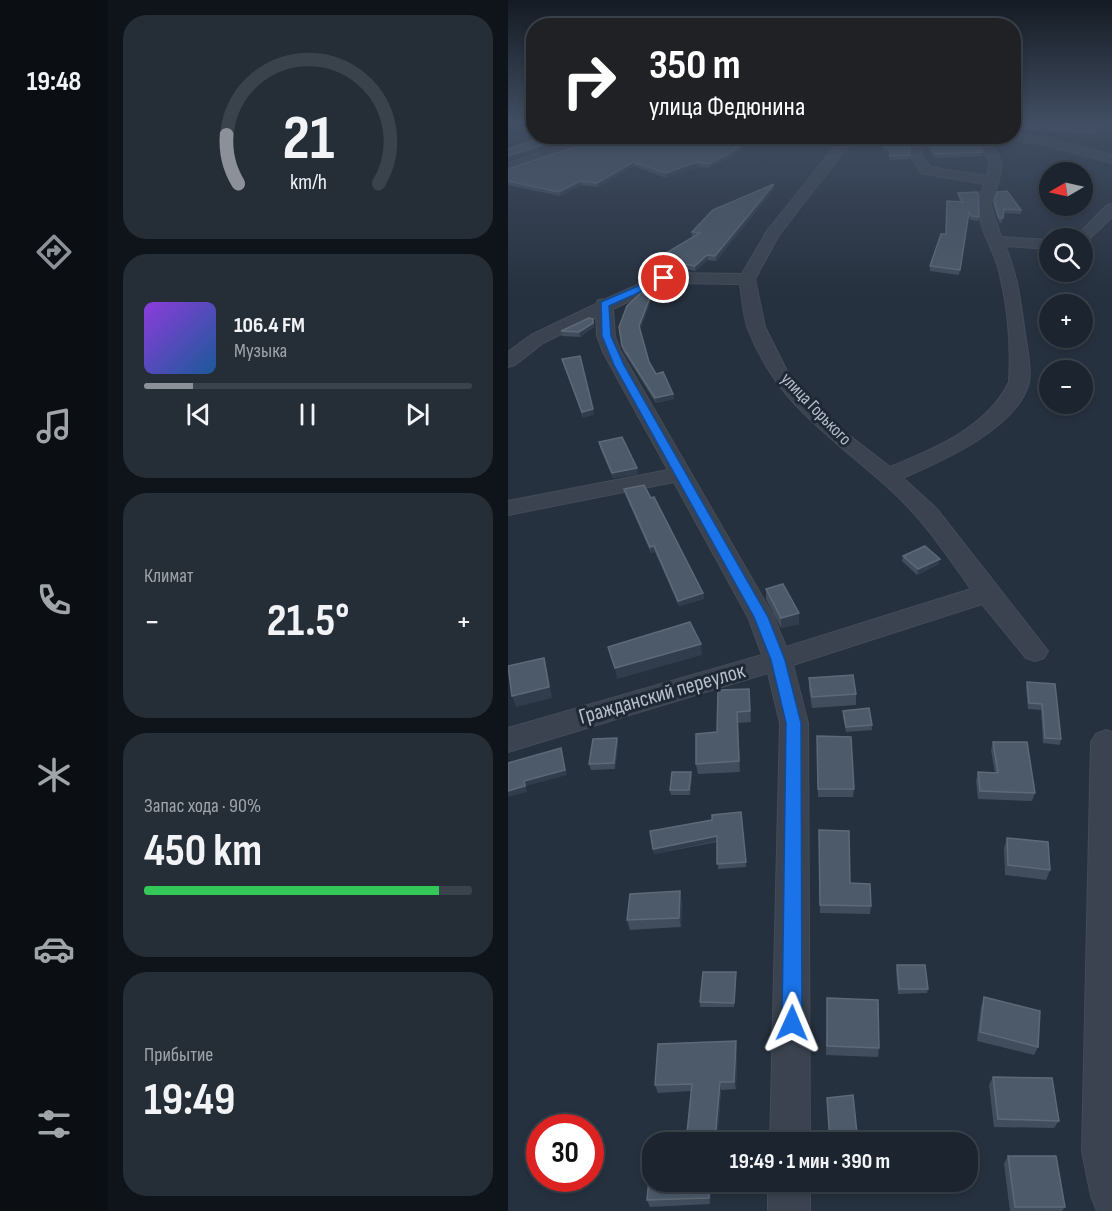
<!DOCTYPE html>
<html lang="ru">
<meta charset="utf-8">
<style>
:root{--surface:#1c252f;--page:#252d37;--text:#f1f3f6;--muted:#a0a5aa;--line:#3a424b;--accent:#8c9099}
body{margin:0;font-family:"Sofia Sans Condensed",sans-serif;background:var(--page);color:var(--text);height:100vh;display:flex;flex-direction:column;font-size:22px;white-space:nowrap}
*{box-sizing:border-box;margin:0}
p{font-size:20px;color:var(--muted)}
.icon{flex:none;width:33px;height:33px;fill:none;stroke:currentColor;stroke-width:2;stroke-linecap:round;stroke-linejoin:round}
.map{position:relative;flex:1;overflow:hidden}
.panel{display:flex;flex-direction:column;gap:15px;padding:15px;background:#0f141a;width:400px}
.panel>*{flex:none}
.top-card{position:absolute;left:18px;top:18px;width:495px;height:126px;border-radius:24px;box-shadow:0 3px 9px #0003,0 0 0 2px var(--line);background:#202124;color:#fff;overflow:hidden}
.needle{width:39px;rotate:261deg}
.tools{position:absolute;left:531px;top:162px;display:grid;gap:12px}
.tools a{display:grid;place-items:center;width:54px;height:54px;border-radius:50%;background:var(--surface);box-shadow:0 3px 9px #0003,0 0 0 2px var(--line);font-size:30px}
.speed{position:absolute;left:18px;top:1114px;display:flex;gap:12px;font-size:30px;font-weight:700;text-align:center}
.speed>*{display:grid;place-content:center;width:78px;height:78px;border-radius:50%;background:var(--surface);box-shadow:0 3px 9px #0003,0 0 0 2px var(--line);line-height:1}
.speed .limit{border:9px solid #d22;background:#fff;color:#111}
.pin{position:absolute;display:grid;place-items:center;width:51px;height:51px;color:#fff;margin:-26px;border:3px solid #fff;border-radius:50%;box-shadow:0 2px 6px #0007}
.me{position:absolute;width:66px;margin:-33px;rotate:1deg;stroke-linejoin:round;filter:drop-shadow(0 0 4px #0008)}
.turn{display:flex;align-items:center;gap:21px;height:126px;padding:0 24px;font-size:27px}
.turn .icon{width:78px;height:78px;stroke-width:2.5}
.turn b{display:block;font-size:42px;line-height:51px}
.big{font-size:45px;font-weight:700;line-height:1.1}
.panel .tile{flex:1;display:flex;flex-direction:column;justify-content:center;gap:9px;min-width:0;padding:0 21px;border-radius:24px;background:var(--page)}
.panel .dial{align-items:center;gap:0}
.dial svg{height:156px;overflow:visible;fill:none;stroke:var(--line);stroke-width:7;stroke-linecap:round;text-anchor:middle}
.dial text{fill:var(--text);stroke:none}
.song{display:flex;align-items:center;gap:18px}
.cover{width:72px;height:72px;border-radius:9px;background:linear-gradient(135deg,hsl(270 70% 55%),hsl(210 70% 35%))}
.played{height:6px;border-radius:3px;background:linear-gradient(90deg,var(--accent) 15%,var(--line) 15%)}
.keys{display:flex;justify-content:space-around;direction:ltr}
.heat{display:flex;justify-content:space-between;align-items:center;font-size:33px;direction:ltr}
.charge{height:9px;border-radius:4px;background:linear-gradient(90deg,#34c759 90%,var(--line) 0)}
.trip{position:absolute;left:134px;top:1132px;width:336px;height:60px;border-radius:24px;background:var(--surface);box-shadow:0 3px 9px #0003,0 0 0 2px var(--line);font-weight:700;line-height:60px;text-align:center}
main{display:flex;flex:1;min-height:0}
.menu{display:flex;flex-direction:column;width:108px;justify-content:space-around;align-items:center;background:#0b0f13;color:var(--muted)}
.menu .icon{width:42px;height:42px}
.menu .active{color:var(--accent)}
.menu b{font-size:27px;color:var(--text)}
.map>svg:first-child{display:block}
</style>
<main>
<nav class="menu">
<b>19:48</b>
<svg class="icon active" aria-label="directions" viewBox="0 0 24 24"><path d="M12 3l9 9-9 9-9-9zM9 14v-3h6M13 9l2 2-2 2"/></svg>
<svg class="icon" aria-label="music" viewBox="0 0 24 24"><path d="M9 18V5l10-2v13"/><circle cx="6" cy="18" r="3"/><circle cx="16" cy="16" r="3"/></svg>
<svg class="icon" aria-label="phone" viewBox="0 0 24 24"><path d="M5 4h4l2 5-3 2q2 4 5 5l2-3 5 2v4C11 20 4 13 5 4z"/></svg>
<svg class="icon" aria-label="climate" viewBox="0 0 24 24"><path d="M12 3v18M4 7l16 10M4 17L20 7"/></svg>
<svg class="icon" aria-label="car" viewBox="0 0 24 24"><path d="M5 17H2v-5l4-1 3-4h7l3 4 3 1v5h-3M9 17h6M6 11h13"/><circle cx="7" cy="17" r="2"/><circle cx="17" cy="17" r="2"/></svg>
<svg class="icon" aria-label="filters" viewBox="0 0 24 24"><path d="M4 7h16M4 17h16"/><circle cx="9" cy="7" r="2"/><circle cx="15" cy="17" r="2"/></svg>
</nav>
<section class="panel">
<div class="tile dial"><svg viewBox="0 0 100 80">
<path d="M14 69A42 42 0 1 1 86 69"/>
<path d="M14 69A42 42 0 0 1 8 44" stroke="#8c9099"/>
<text x="50" y="56" font-size="32" font-weight="700">21</text>
<text x="50" y="72" font-size="11">km/h</text>
</svg></div>
<div class="tile">
<div class="song"><i class="cover"></i><div><b>106.4 FM</b><p>Музыка</p></div></div>
<div class="played"></div>
<div class="keys"><svg class="icon" aria-label="previous" viewBox="0 0 24 24"><path d="M18 5L8 12l10 7zM5 5v14"/></svg><svg class="icon" aria-label="pause" viewBox="0 0 24 24"><path d="M8 5v14M16 5v14"/></svg><svg class="icon" aria-label="next" viewBox="0 0 24 24"><path d="M6 5l10 7-10 7zM19 5v14"/></svg></div>
</div>
<div class="tile"><p>Климат</p>
<div class="heat"><a>−</a><b class="big">21.5°</b><a>+</a></div>
</div>
<div class="tile"><p>Запас хода · 90%</p><b class="big">450 km</b><div class="charge"></div></div>
<div class="tile"><p>Прибытие</p><b class="big">19:49</b></div>
</section>
<div class="map">
<svg width="604" height="1211" viewBox="0 0 604 1211">
<rect width="100%" height="100%" fill="#26313f"/>
<g fill="none" stroke-linecap="round" stroke-linejoin="round">
<g stroke="#434c59" stroke-width="2">
<g id="street">
<polygon points="567,124 604,125 604,132"/>
<polygon points="506,132 537,137 604,155 604,163 536,145 501,139 499,136 506,136"/>
<path d="M335 136H348L271 235 247 279 257 327 281 375 334 430 382 467C426 449 480 427 501 382 503 348 500 308 492 275 485 241 460 221 476 184L413 173 401 154 408 136H420L413 154 422 167 479 176 481 161 468 136H480L493 161V173L483 205 493 237 542 240V249L497 246C509 273 512 298 516 327 518 343 524 366 521 382 510 428 434 461 395 478L429 509 540 651 536 658 527 661 518 658 474 604 285 665 300 723 302 1143H262L272 723 260 673 0 752V728L254 655 240 617 166 482 0 515V501L160 470 95 352 89 336 88 317 35 343 7 365 0 367V352L23 335 88 304 90 300 98 299 156 273 234 274 259 231ZM159 283 232 284C234 298 235 315 240 329 269 405 326 438 383 490 415 519 438 554 463 589L278 647 266 617 113 352 107 336 105 309Z"/>
<polygon points="78,137 84,141 82,144 0,171 0,163"/>
<polygon points="604,204 604,217 579,241 574,242 574,238 567,238 599,205"/>
<polygon points="598,730 604,732 604,1211 589,1211 583,1196 574,1151 583,742 588,734"/>
<rect x="260" y="1182" width="42" height="29"/>
</g>
</g>
<use href="#street" fill="#3a434f" fill-rule="evenodd"/>
</g>
<g fill="#414d5d">
<polygon points="506,124 589,131 586,136 506,129"/>
<polygon points="81,136 163,136 234,146 235,150 202,168 189,167 158,178 126,166 90,187 73,185 52,196 0,185 0,169 82,142 84,139"/>
<polygon points="378,136 402,155 401,159 382,160 382,151 375,151"/>
<polygon points="421,136 450,136 449,139 475,152 474,156 426,158 419,145"/>
<polygon points="266,184 266,189 208,261 200,260 187,271 149,263 148,259 186,236 184,236 184,232"/>
<polygon points="450,193 471,217 470,221 463,220 460,216 451,275 422,271 422,266 452,202 450,197"/>
<polygon points="486,201 513,210 513,214 495,213 494,223 491,222 485,205"/>
<polygon points="146,292 132,330 141,362 148,374 165,394 166,399 148,403 115,351 111,327"/>
<polygon points="85,319 86,327 72,337 54,336 53,331"/>
<polygon points="54,359 86,414 75,418"/>
<polygon points="91,442 129,468 130,474 105,478 92,448"/>
<polygon points="116,489 143,498 195,593 196,599 171,606 147,552 143,553 117,494"/>
<polygon points="395,556 431,564 409,575 394,561"/>
<polygon points="258,589 291,613 291,624 273,628 258,599"/>
<polygon points="301,678 348,694 348,705 304,708 301,689"/>
<polygon points="519,682 547,684 553,739 552,745 535,743 533,710 520,709 518,687"/>
<polygon points="241,689 243,722 230,723 232,772 190,774 188,764 209,732"/>
<polygon points="335,711 364,725 364,730 338,732 335,716"/>
<polygon points="309,736 346,789 345,797 310,797"/>
<polygon points="109,738 110,744 107,769 83,770 81,764"/>
<polygon points="485,742 527,793 524,801 470,799 468,781 470,772 487,773 483,750"/>
<polygon points="184,777 182,795 163,795 162,790"/>
<polygon points="233,812 238,867 210,869 209,842 146,854 145,849 204,820"/>
<polygon points="311,830 342,883 363,906 362,914 312,913"/>
<polygon points="499,838 542,870 538,880 497,875 496,848"/>
<polygon points="174,901 173,927 122,930 119,920"/>
<polygon points="389,965 420,989 419,993 390,994 388,970"/>
<polygon points="228,972 228,977 226,1007 192,1007 192,1002"/>
<polygon points="476,997 530,1047 526,1055 469,1041 473,1007"/>
<polygon points="319,998 371,1048 370,1057 318,1055"/>
<polygon points="229,1049 228,1089 213,1090 209,1143 178,1143 183,1091 150,1093 147,1085"/>
<polygon points="485,1077 551,1121 546,1128 486,1127 481,1085"/>
<polygon points="500,1156 557,1207 554,1211 502,1211 496,1164"/>
<polygon points="203,1182 202,1204 142,1207 139,1200"/>
<polygon points="324,1182 355,1182 355,1192 325,1193"/>
</g>
<g fill="#313d4c">
<polygon points="62,136 75,136 0,161 0,156"/>
<polygon points="234,146 235,150 202,168 201,164"/>
<polygon points="125,162 126,166 90,187 89,183"/>
<polygon points="189,162 189,167 158,178 158,173"/>
<polygon points="72,181 73,185 52,196 51,192"/>
<polygon points="266,184 266,189 208,261 207,256"/>
<polygon points="199,255 200,260 187,271 187,266"/>
<polygon points="146,287 146,292 132,331 131,326"/>
<polygon points="85,323 86,327 72,337 71,332"/>
<polygon points="165,394 166,399 148,403 147,398"/>
<polygon points="85,409 86,414 75,418 74,412"/>
<polygon points="129,468 130,474 105,478 104,473"/>
<polygon points="146,546 147,552 143,553 142,547"/>
<polygon points="432,559 431,564 409,575 410,569"/>
<polygon points="195,593 196,599 171,606 170,601"/>
<polygon points="291,613 291,624 273,628 273,618"/>
<polygon points="193,644 194,655 109,679 107,668"/>
<polygon points="36,658 39,669 44,698 8,707 4,696"/>
<polygon points="229,712 230,723 232,772 231,761"/>
<polygon points="109,738 110,744 107,769 106,763"/>
<polygon points="53,748 59,775 18,786 19,792 0,797 0,791 16,781"/>
<polygon points="183,772 184,777 182,795 181,790"/>
<polygon points="209,836 209,841 146,854 145,849"/>
<polygon points="172,891 174,901 173,927 171,918"/>
<polygon points="228,1041 229,1049 228,1089 226,1082"/>
<polygon points="212,1082 213,1090 209,1143 208,1143 207,1139"/>
<polygon points="201,1182 203,1182 202,1204 201,1198"/>
</g>
<g fill="#4d5a69" stroke="#5e6978" stroke-width="1.5">
<polygon points="506,124 573,124 590,127 587,132 506,125"/>
<polygon points="37,136 62,136 0,156 0,149"/>
<polygon points="85,136 163,136 234,146 201,164 189,162 158,173 125,162 89,183 72,181 51,192 0,181 0,169 82,142"/>
<polygon points="378,136 400,136 402,155 382,156 382,147 376,147"/>
<polygon points="421,136 448,136 447,138 470,141 475,152 427,154 419,141"/>
<polygon points="266,184 207,256 199,255 187,266 148,259 192,233 184,232 205,210"/>
<polygon points="499,191 513,210 496,209 495,218 491,218 486,201 489,192"/>
<polygon points="470,192 471,217 464,216 461,212 452,270 422,266 433,234 438,234 439,201 455,202 450,193"/>
<polygon points="146,287 131,326 141,362 148,374 155,372 165,394 147,398 114,346 111,327 119,306 134,292"/>
<polygon points="81,318 85,319 85,323 71,332 53,331"/>
<polygon points="72,356 85,409 74,412 54,359"/>
<polygon points="114,437 129,468 104,473 91,442"/>
<polygon points="136,485 143,498 146,497 195,593 170,601 146,546 142,547 116,489"/>
<polygon points="417,546 432,559 410,569 395,556"/>
<polygon points="275,584 291,613 273,618 258,589"/>
<polygon points="182,622 193,644 107,668 100,647"/>
<polygon points="36,658 41,687 4,696 0,666"/>
<polygon points="345,675 348,694 304,697 301,678"/>
<polygon points="519,682 547,684 553,739 537,738 534,704 521,703"/>
<polygon points="241,689 242,711 229,712 231,761 188,764 188,734 209,732 210,690"/>
<polygon points="361,708 364,725 338,727 335,711"/>
<polygon points="309,736 343,737 346,789 310,789"/>
<polygon points="109,738 106,763 81,764 85,739"/>
<polygon points="485,742 519,742 527,793 472,791 470,772 490,773"/>
<polygon points="53,748 57,770 16,781 17,786 0,791 0,763"/>
<polygon points="164,772 183,772 181,790 162,790"/>
<polygon points="233,812 238,862 209,864 209,836 145,849 142,831 204,820 204,815"/>
<polygon points="311,830 341,831 342,883 362,884 363,906 312,905"/>
<polygon points="499,838 540,842 542,870 500,865"/>
<polygon points="172,891 171,918 119,920 122,894"/>
<polygon points="389,965 417,965 420,989 391,989"/>
<polygon points="195,972 228,972 226,1003 192,1002"/>
<polygon points="476,997 532,1011 530,1047 472,1032"/>
<polygon points="319,998 370,1000 371,1048 319,1046"/>
<polygon points="228,1041 226,1082 212,1082 207,1139 203,1139 203,1143 178,1143 184,1084 147,1085 150,1044"/>
<polygon points="485,1077 544,1078 551,1121 490,1119"/>
<polygon points="345,1095 350,1143 322,1143 319,1098"/>
<polygon points="500,1156 548,1156 557,1207 507,1207"/>
<polygon points="142,1168 144,1168 144,1182 201,1182 201,1198 139,1200"/>
<polygon points="324,1182 355,1182 356,1188 325,1189"/>
</g>
<linearGradient id="sky" x2="0" y2="1"><stop stop-color="#151b23"/><stop offset="0.42" stop-color="#414e63"/><stop offset="1" stop-color="#414e63" stop-opacity="0"/></linearGradient>
<rect width="604" height="293" fill="url(#sky)"/>
<polygon fill="#1a73e8" stroke="#114b97" stroke-width="1.5" points="156,275 159,280 101,306 103,336 116,365 260,617 277,660 293,723 294,1023 291,1030 284,1033 277,1030 274,1023 278,723 263,660 246,617 106,365 94,336 93,302"/>
<g text-anchor="middle" dominant-baseline="central" stroke-width="6" stroke-linejoin="round" paint-order="stroke">
<g font-size="18" fill="#b6beca" stroke="#1f2835">
<text transform="translate(308 409) rotate(46)">улица Горького</text>
</g>
<g font-size="22" fill="#b6beca" stroke="#1f2835">
<text transform="translate(154 694) rotate(-16)">Гражданский переулок</text>
</g>
</g>
</svg>
<div class="tools">
<a><svg class="needle" viewBox="-14 -14 28 28"><path d="M0-13l5 13h-10z" fill="#e53935"/><path d="M0 13l5-13h-10z" fill="#a0a5aa"/></svg></a>
<a><svg class="icon" aria-label="search" viewBox="0 0 24 24"><circle cx="10" cy="10" r="6"/><path d="M15 15l6 6"/></svg></a>
<a>+</a>
<a>−</a>
</div>
<div class="speed"><div class="limit">30</div></div>
<div class="pin" style="left:156px;top:278px;background:#d93025"><svg class="icon" aria-label="arrive" viewBox="0 0 24 24"><path d="M6 21V4h12l-3 4 3 4H6"/></svg></div>
<svg class="me" style="left:284px;top:1023px" viewBox="-20 -20 40 40"><path d="M0-17L14 15 0 8-14 15z" fill="#1a73e8" stroke="#fff" stroke-width="4"/></svg>
<div class="trip">19:49 · 1 мин · 390 m</div>
<div class="top-card">
<div class="turn"><svg class="icon" aria-label="right" viewBox="0 0 24 24"><path d="M7 20v-9h11M14 6l5 5-5 5"/></svg><div><b>350 m</b>улица Федюнина</div></div>
</div>
</div>
</main>
